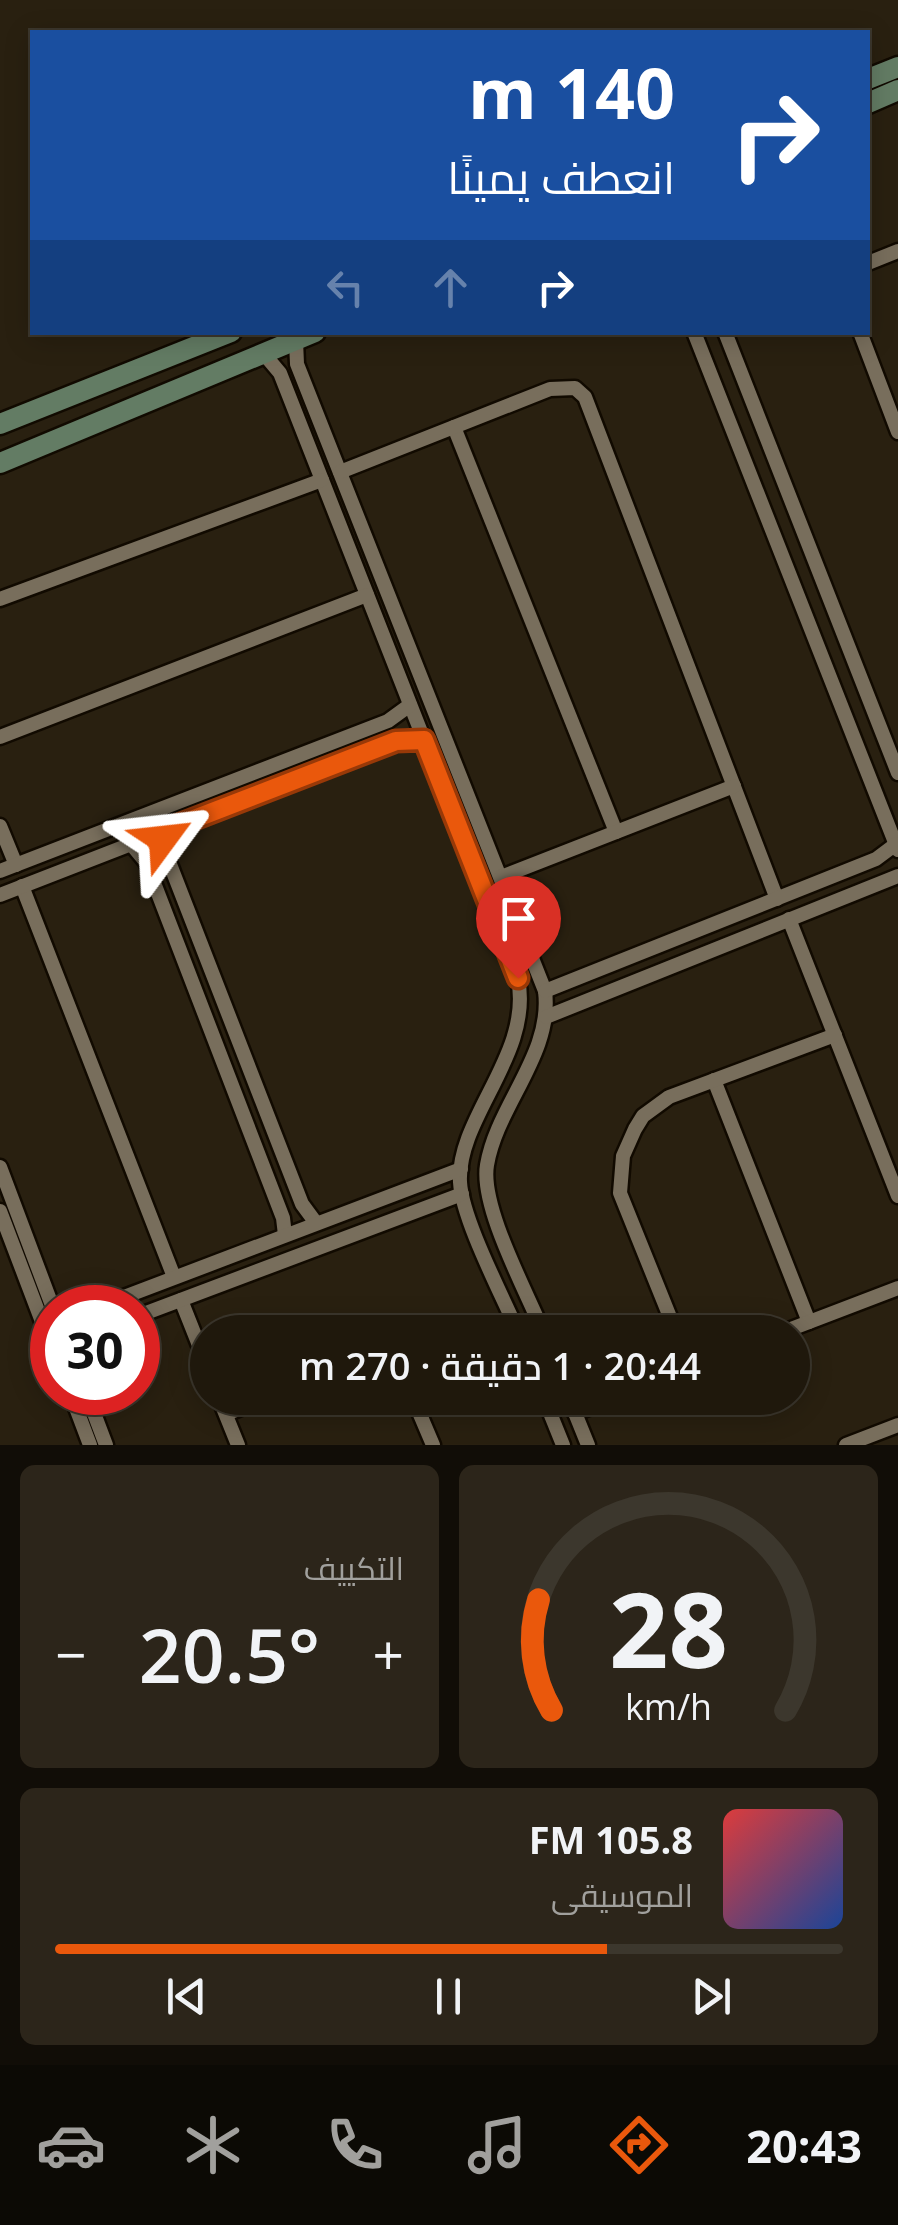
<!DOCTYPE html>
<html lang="ar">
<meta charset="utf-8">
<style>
:root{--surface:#1f180c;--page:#2c251a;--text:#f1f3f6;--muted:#a1a09d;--line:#3c372d;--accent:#ea580c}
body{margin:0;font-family:"Open Sans",Cairo,sans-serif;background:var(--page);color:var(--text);direction:rtl;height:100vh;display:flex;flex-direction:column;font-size:38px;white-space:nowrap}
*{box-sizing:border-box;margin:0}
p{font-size:32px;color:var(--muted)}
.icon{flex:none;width:55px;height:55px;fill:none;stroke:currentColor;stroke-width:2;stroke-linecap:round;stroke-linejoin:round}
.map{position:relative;height:1445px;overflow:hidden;direction:ltr}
.panel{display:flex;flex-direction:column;gap:20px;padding:20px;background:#110d07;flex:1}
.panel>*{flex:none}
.top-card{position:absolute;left:30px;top:30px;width:840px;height:305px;border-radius:0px;box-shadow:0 5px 25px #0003,0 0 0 2px var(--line);direction:rtl;background:#1a4fa0;color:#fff;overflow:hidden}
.speed{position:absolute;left:30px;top:1285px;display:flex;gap:20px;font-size:50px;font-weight:700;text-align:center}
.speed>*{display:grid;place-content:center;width:130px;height:130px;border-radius:50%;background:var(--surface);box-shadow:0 5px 25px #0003,0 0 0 2px var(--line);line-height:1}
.speed .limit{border:15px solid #d22;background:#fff;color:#111}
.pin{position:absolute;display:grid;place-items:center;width:85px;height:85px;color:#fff;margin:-102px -42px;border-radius:50% 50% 50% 0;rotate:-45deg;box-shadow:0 0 10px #0007}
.pin .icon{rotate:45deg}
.me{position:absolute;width:110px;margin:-55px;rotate:60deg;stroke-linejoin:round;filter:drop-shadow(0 0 8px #0008)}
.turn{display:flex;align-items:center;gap:35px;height:210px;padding:0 30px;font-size:45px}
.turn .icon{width:130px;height:130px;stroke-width:2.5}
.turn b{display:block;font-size:70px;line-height:85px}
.lanes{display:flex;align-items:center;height:95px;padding:0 30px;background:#0003;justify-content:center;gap:50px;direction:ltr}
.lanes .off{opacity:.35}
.big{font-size:75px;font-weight:600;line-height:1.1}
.panel .card{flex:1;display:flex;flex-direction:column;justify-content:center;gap:15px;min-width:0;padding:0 35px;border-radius:15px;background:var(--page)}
.panel .dial{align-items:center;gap:0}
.dial svg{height:260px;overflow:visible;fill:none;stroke:var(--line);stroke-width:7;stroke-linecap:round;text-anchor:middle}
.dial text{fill:var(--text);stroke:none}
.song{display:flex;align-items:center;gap:30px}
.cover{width:120px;height:120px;border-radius:15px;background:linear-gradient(135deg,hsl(0 70% 55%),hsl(220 70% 35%))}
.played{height:10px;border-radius:5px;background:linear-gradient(90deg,var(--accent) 70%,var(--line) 70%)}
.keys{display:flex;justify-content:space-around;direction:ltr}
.heat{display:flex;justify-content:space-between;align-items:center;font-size:55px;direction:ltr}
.panel .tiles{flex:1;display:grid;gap:20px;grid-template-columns:1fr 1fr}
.card:last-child{grid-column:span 2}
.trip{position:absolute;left:190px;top:1315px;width:620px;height:100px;border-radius:50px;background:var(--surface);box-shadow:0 5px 25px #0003,0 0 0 2px var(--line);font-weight:600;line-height:100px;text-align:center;direction:rtl}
.menu{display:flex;height:160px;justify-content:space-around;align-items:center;background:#0c0a05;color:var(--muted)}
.menu .icon{width:70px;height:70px}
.menu .current{color:var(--accent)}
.menu b{font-size:45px;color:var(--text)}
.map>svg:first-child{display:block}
</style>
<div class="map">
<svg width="898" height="1445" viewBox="0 0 898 1445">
<rect width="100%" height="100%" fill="#292010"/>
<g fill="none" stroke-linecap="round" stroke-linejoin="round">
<g stroke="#110a00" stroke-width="19">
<g id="street">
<polyline points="868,263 898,251"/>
<polyline points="694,332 898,850"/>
<polyline points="725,332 898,773"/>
<polyline points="860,332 898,432"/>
<path d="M296 341 297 364 545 991C553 1054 497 1105 487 1165 480 1207 527 1292 543 1332"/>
<path d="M264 354 280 373 518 979C533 1054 457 1117 460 1182 462 1219 502 1295 518 1332"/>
<polyline points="454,427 616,832"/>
<polyline points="340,472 550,389 575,388 585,397 777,899"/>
<polyline points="0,599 322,480"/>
<polyline points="0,737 367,595"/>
<polyline points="0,826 16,865"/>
<polyline points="163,831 166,854 302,1204 316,1223"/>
<polyline points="131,844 146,862 283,1218 285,1235"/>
<polyline points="0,871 388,721 410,705"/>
<polyline points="501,877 734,786"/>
<polyline points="22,886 174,1277"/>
<polyline points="0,895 396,741 424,739"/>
<polyline points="789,919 898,1196"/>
<polyline points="545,991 876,859 896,844"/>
<polyline points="546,1017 898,876"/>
<polyline points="714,1080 809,1322"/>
<polyline points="0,1167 53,1308"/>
<polyline points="0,1211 52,1348"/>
<polyline points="181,1300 208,1368"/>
<polyline points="95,1308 461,1169"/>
<polyline points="138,1316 462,1194"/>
<polyline points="676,1332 620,1193 623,1156 635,1129 643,1116 669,1097 835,1035"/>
<polyline points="783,1332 898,1288"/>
<polyline points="70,1392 90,1445"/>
<polyline points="86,1392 106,1445"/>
<polyline points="219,1398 238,1445"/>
<polyline points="413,1398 433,1445"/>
<polyline points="544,1398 563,1445"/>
<polyline points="569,1398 588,1445"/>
<polyline points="575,1413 615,1398"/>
<polyline points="226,1414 266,1398"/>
<polyline points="846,1445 898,1425"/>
</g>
</g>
<g stroke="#110a00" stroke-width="25">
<g id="secondary">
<polyline points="868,79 898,67"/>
<polyline points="868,103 898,90"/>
<polyline points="0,424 231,332"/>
<polyline points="0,463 315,332"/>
</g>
</g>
<use href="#street" stroke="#786e5c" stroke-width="14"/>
<use href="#secondary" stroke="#637c64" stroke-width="20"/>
</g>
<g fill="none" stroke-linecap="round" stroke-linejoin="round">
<g stroke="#983908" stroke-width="25">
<polyline id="route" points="163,839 163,831 396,741 424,740 518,978"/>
</g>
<use href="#route" stroke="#ea580c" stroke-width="18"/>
</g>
</svg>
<div class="speed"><div class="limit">30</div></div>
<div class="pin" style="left:518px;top:978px;background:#d93025"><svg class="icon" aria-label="arrive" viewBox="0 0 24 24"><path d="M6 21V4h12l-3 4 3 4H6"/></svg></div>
<svg class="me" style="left:163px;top:839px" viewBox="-20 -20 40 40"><path d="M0-17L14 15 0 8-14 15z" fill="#ea580c" stroke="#fff" stroke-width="4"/></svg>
<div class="trip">20:44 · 1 دقيقة · 270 m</div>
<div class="top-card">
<div class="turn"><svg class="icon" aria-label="right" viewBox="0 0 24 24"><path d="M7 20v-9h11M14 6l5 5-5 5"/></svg><div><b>140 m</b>انعطف يمينًا</div></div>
<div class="lanes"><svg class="icon off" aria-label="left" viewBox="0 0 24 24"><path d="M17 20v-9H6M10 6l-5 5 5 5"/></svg><svg class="icon off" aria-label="ahead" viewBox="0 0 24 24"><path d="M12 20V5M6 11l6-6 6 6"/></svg><svg class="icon" aria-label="right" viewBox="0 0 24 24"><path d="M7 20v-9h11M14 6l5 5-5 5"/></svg></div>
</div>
</div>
<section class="panel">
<div class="tiles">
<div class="card dial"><svg viewBox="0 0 100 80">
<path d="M14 69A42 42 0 1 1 86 69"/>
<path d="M14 69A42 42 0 0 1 10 35" stroke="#ea580c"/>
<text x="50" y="56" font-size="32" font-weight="700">28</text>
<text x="50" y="72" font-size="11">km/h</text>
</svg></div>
<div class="card"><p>التكييف</p>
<div class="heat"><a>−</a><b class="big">20.5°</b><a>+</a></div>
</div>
<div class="card">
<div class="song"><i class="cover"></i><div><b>105.8 FM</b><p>الموسيقى</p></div></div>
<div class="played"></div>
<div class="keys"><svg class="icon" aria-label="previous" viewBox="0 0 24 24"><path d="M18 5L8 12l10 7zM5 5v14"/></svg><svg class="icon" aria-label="pause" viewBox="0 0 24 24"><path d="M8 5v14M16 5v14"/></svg><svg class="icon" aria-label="next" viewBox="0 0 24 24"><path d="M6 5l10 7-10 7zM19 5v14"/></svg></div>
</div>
</div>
</section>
<nav class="menu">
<b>20:43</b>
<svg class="icon current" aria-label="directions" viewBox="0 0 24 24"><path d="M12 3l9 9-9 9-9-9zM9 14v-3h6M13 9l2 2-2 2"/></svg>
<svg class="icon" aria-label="music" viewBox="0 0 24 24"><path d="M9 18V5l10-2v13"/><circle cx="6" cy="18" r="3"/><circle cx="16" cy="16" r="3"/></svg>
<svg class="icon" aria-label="phone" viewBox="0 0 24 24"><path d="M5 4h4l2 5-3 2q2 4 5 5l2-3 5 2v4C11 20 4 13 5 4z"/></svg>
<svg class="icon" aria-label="climate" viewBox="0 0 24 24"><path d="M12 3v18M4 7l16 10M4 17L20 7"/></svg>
<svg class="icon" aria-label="car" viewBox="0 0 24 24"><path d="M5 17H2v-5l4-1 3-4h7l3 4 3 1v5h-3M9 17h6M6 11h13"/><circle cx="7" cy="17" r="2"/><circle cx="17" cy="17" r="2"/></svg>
</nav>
